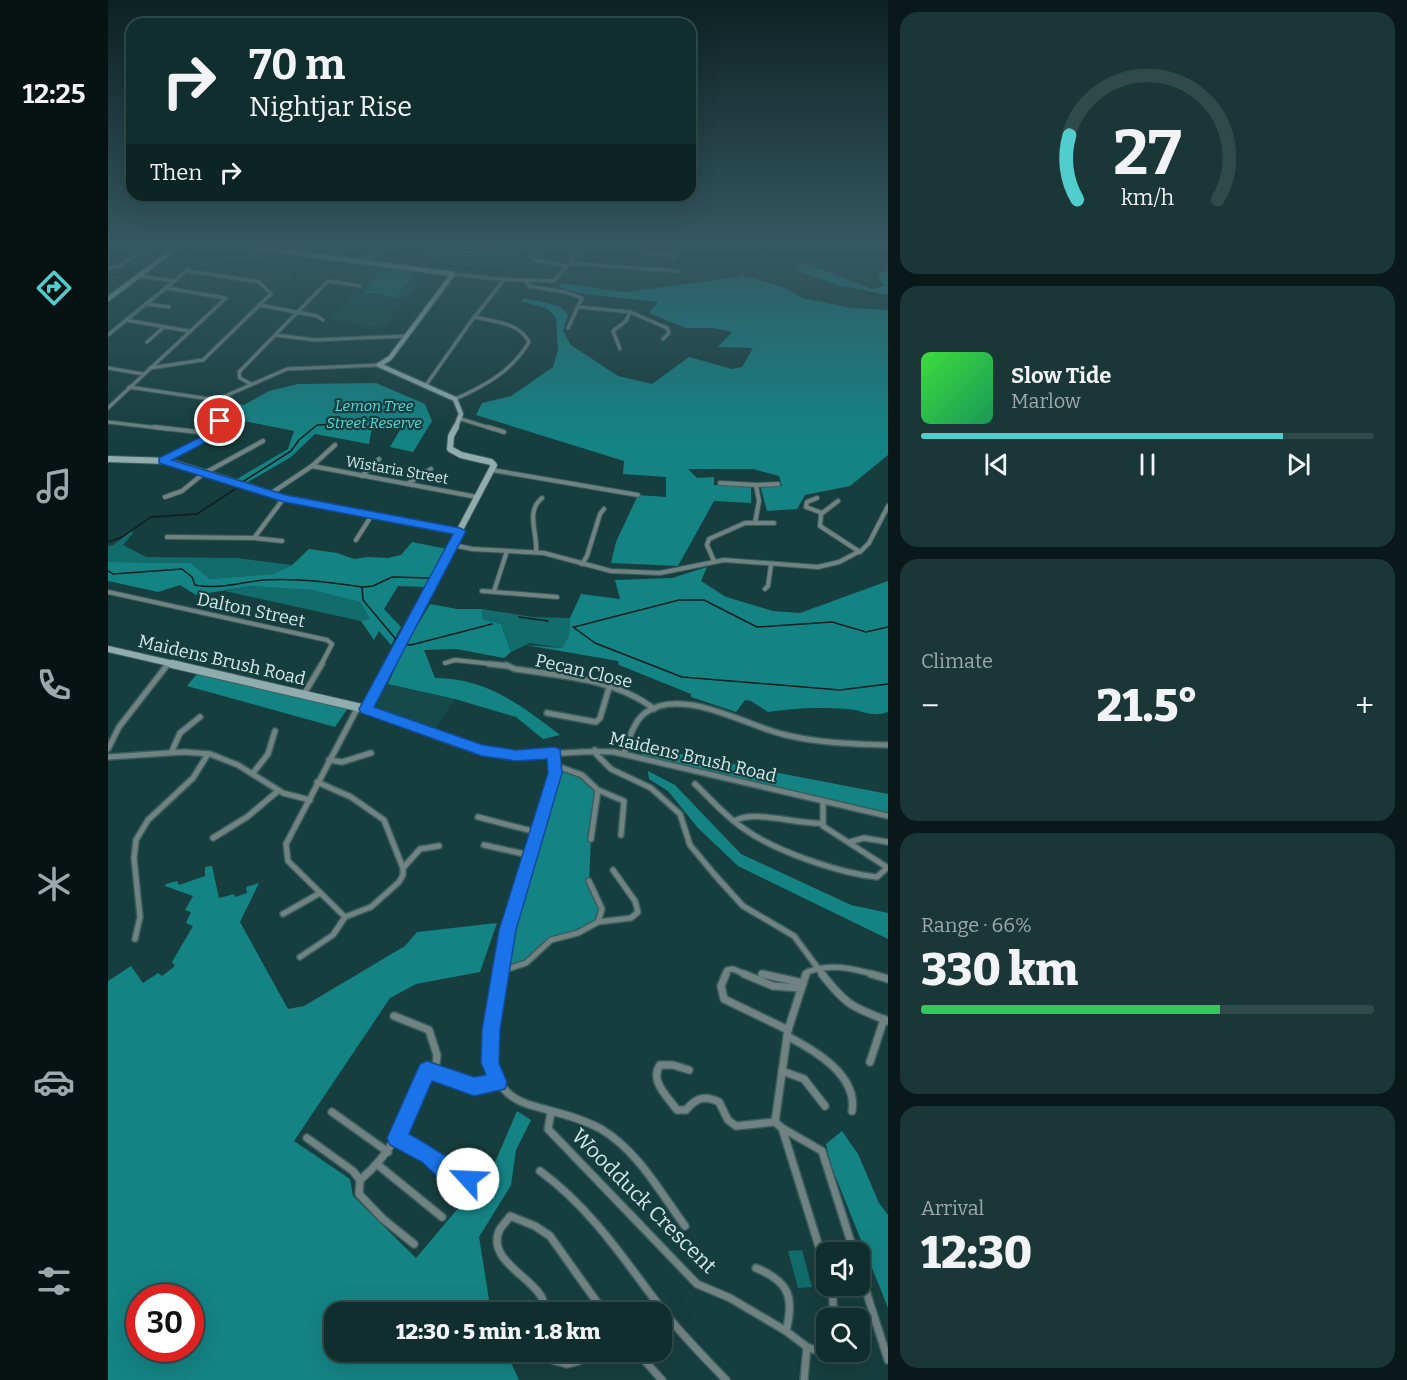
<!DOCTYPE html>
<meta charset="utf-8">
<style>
:root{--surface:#112e2e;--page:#1a3636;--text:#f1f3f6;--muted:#9ca8aa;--line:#304a4a;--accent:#52cdcd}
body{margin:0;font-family:Bitter,serif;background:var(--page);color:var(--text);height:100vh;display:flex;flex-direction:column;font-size:22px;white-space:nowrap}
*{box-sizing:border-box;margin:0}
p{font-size:20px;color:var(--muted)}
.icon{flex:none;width:33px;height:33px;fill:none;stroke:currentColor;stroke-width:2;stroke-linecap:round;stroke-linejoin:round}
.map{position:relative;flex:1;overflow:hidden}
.panel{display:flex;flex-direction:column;gap:12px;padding:12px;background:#091919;width:519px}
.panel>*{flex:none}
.banner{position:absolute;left:18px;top:18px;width:570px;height:183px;border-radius:18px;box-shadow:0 6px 24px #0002,0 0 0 2px var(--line);background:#112e2e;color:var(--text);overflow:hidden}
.tools{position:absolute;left:708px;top:1242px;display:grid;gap:12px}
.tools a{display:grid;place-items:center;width:54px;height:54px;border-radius:12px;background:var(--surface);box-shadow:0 6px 24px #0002,0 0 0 2px var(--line);font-size:30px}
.speed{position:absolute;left:18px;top:1284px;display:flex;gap:12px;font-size:30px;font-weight:700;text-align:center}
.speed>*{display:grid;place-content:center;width:78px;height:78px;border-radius:50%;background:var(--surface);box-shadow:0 6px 24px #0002,0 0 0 2px var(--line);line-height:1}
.speed .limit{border:9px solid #d22;background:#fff;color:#111}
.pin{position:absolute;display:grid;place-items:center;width:51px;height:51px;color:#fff;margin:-26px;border:3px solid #fff;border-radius:50%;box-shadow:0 2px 6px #0007}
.me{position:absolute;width:66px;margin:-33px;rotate:295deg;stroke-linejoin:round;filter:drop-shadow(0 0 4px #0008)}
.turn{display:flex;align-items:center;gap:21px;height:126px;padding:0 24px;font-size:27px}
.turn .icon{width:78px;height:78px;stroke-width:2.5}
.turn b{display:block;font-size:42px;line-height:51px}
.then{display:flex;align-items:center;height:57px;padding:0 24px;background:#0003;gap:12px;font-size:22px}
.big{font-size:45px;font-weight:800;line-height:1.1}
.panel .tile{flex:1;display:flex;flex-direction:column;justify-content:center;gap:9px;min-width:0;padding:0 21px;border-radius:18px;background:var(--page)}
.panel .dial{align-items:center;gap:0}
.dial svg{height:156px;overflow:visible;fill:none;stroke:var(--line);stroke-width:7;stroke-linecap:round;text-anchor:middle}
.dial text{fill:var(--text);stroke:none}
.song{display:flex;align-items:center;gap:18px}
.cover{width:72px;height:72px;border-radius:9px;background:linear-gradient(135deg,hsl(120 70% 55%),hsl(150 70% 35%))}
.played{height:6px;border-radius:3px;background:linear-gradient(90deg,var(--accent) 80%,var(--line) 80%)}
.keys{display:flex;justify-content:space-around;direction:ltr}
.heat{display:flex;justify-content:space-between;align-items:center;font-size:33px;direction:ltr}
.charge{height:9px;border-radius:4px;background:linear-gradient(90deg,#34c759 66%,var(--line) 0)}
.trip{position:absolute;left:216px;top:1302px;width:348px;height:60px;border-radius:18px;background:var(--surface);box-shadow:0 6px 24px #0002,0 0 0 2px var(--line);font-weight:800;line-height:60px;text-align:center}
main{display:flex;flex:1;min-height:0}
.tabs{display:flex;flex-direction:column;width:108px;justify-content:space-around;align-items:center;background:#071212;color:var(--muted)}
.tabs .icon{width:42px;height:42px}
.tabs .on{color:var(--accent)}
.tabs b{font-size:27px;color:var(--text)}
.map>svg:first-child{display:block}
</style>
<main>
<nav class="tabs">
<b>12:25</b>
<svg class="icon on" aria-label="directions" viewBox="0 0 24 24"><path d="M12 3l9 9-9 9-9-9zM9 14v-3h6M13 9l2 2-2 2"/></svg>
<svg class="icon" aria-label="music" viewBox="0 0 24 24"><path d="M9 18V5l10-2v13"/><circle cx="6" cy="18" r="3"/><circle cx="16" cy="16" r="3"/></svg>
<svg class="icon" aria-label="phone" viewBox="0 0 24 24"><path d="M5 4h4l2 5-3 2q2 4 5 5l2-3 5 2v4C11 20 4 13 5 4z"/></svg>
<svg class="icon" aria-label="climate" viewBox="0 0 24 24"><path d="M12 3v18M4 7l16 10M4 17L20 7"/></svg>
<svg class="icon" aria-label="car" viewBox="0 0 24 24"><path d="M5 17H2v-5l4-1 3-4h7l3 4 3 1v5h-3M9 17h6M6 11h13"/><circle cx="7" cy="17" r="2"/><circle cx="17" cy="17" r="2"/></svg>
<svg class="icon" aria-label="filters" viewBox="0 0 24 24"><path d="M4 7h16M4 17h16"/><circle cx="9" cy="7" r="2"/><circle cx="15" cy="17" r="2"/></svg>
</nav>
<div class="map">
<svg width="780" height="1380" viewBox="0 0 780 1380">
<rect width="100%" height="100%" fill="#173e3e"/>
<g fill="#164a4a">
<polygon points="269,268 318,275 274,328 222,320"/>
<polygon points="272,682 347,699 324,734 258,709"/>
</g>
<g fill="#126c6c">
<polygon points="276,266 309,274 293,289 292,294 287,295 292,297 287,298 273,295 273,288 272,294 264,293 255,295 261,284"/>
<polygon points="24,531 25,533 15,545 38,557 129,558 184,565 165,574 102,579 83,563 0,562 0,546 5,545"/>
<polygon points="143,586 204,590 252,602 262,619 253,621 116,591"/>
<polygon points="374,609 425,617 462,618 461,635 454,648 422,643 403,652 393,624 374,619"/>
<polygon points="694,1250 704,1287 690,1288 680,1251"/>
</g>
<g fill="#148384" fill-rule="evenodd">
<polygon points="311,247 344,249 417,247 395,253 339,253 333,259 309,249"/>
<polygon points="697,263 764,289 777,286 770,278 773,273 780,270 780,295 729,285 687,270"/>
<polygon points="634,275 675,287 694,298 744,308 780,310 780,455 742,486 697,495 689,509 659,511 652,485 674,486 671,476 645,469 580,469 589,478 606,477 606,485 643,486 643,503 606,501 570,566 503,563 508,542 530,495 558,497 558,477 515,474 516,461 368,415 374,403 403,396 445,367 450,350 448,317 438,308 412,301 416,298 451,306 460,314 455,331 463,345 510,376 544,384 581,357 624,369 634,367 645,348 610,347 624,332 606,328 578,328 541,313 550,302 475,294 451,287 453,283 517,292 609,280"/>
<polygon points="268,383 317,404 324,421 305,452 282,447 296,423 281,420 264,428 261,444 207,434 183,457 138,483 129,479 180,449 186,431 116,417 120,401 136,405 161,391 190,384"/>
<polygon points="304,542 339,549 317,587 290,586 276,609 293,627 283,645 271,631 266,640 253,621 262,619 252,602 204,590 143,586 88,595 72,585 50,592 0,581 0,562 83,563 102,579 165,574 184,565 201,549 229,553 246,559 260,557 280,558 293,555"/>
<path d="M599 567 593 581 618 597 665 611 692 613 780 581V712C762 718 756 710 739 709 710 707 689 708 660 712L643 701 637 700 628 712 583 697V694L511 665 510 661 418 645 454 648 461 635 462 618 473 594 512 599 507 580 564 578Z"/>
<path d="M322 604 349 609H374V619L393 624 403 652 396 658 348 649 316 650 327 678C378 678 413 705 452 735L435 739 408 717 347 699 280 684 295 650Z"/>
<polygon points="89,674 240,708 227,727 79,686"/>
<polygon points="536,747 780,794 780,817 533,758"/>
<polygon points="449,766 462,769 490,790 483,839 481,883 494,909 490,922 444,940 428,957 393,971 399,930"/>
<polygon points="540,771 567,785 633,854 743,905 780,913 780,939 630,866 590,828 560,791 541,779"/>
<path d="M104 866 111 898 126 894 127 897 139 893 138 887 151 883 132 922 180 1009 196 1006 297 946 309 932 389 923 372 972 308 984 282 998 186 1141 242 1179 245 1196 308 1258 385 1167 409 1111 423 1120 408 1150 403 1185 371 1237 383 1312H226V1352H398L411 1380H0V981L23 966 35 983 50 973 54 976 67 966 64 962 85 926 78 923 83 912 77 910 85 896 57 886 58 884 69 881 71 885 97 876V867ZM32 1298H82V1348H32Z"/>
<polygon points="734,1131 750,1154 771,1203 780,1215 780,1308 723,1165 718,1144"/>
</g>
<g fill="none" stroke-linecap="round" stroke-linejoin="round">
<g stroke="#0e1e1e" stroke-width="1.5">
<polyline points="326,253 329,264 394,272"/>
<polyline points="272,261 290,252 304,249 322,253 400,247"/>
<polyline points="54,263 70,254 90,252 115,261 194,266 222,263 263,265"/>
<polyline points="185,265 187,281"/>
<polyline points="0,276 29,271 44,261"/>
<polyline points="136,481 183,451 191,440 209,425 258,423"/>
<polyline points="0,542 14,537 43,517 89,514 127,489"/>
<path d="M0 571 5 574 74 569 84 577 87 585C111 590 132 582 156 580 188 578 222 582 254 587L255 600 291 643"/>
<polyline points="255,587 265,586 284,577 321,578"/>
<polyline points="411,617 440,621"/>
<polyline points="465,627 487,643 574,677 732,690 780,684"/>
<polyline points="466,627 571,600 596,600 649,627 724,622 758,632 780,627"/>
<polyline points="295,644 303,645 384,624"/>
</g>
<g stroke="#395d5d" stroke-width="5">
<g id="street-far3">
<polyline points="56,247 67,248"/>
<polyline points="429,247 423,256 426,260 458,266"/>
<polyline points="532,247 534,252 567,256"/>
<polyline points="256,262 270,247"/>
<polyline points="460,263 570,271"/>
<polyline points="0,268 12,266 38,247"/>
<polyline points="345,274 389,279 446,281 474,247"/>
<polyline points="31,276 66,281"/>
<polyline points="417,280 421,286 457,292 474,298 460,328"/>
<polyline points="38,304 61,307"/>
<polyline points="151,305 209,316 215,320"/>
<polyline points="471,307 522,312 559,328 561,333 555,339"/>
<polyline points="18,320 80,331"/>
<polyline points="0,335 81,269"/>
<polyline points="167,335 207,340 299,336"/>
<polyline points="39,342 56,327"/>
<polyline points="512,349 505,331 518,321 522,312"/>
<polyline points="0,368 35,374"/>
<polyline points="42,368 95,360 163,294 151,282 81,271"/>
<polyline points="143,384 132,378 131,372 220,281 252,286"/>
<polyline points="318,385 364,320 396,280"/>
<polyline points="21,387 102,399 115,397 179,369 271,365"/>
<path d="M347 399C377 386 404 371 421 342 412 323 385 321 366 317"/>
<polyline points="0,408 118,298 58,288"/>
<polyline points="353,419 385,429"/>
<polyline points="0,422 59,429"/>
<polyline points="105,429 112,421"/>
</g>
</g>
<g stroke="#395d5d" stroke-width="6">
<g id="street-far2">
<polyline points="46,427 99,433"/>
<polyline points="380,427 396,432"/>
<polyline points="55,461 94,440 106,427"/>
<polyline points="204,466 369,497"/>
<polyline points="384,470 530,495"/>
<polyline points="254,476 271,459"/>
<polyline points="612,483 648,485 651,501 647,523"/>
<polyline points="299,484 323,469"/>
<polyline points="648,485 670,484"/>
<polyline points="162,494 204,466 227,445"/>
<polyline points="57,497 74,491 95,474 155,441"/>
<polyline points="709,498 699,502 698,507 714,513"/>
<polyline points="730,501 713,514 712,526 752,552"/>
<polyline points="59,537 146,538 174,541"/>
<polyline points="146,538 176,498"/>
<polyline points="248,540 264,515"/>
<polyline points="345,545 364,549 436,553 503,571 552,573 616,560 710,567 731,562 754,550 761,543 780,506"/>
<path d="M428 552C430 533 417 512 434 498"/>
<polyline points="606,561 599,545 601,539 637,523 666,523"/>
<polyline points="474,564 479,556 492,514 496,509"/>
<polyline points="657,589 660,586 663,565"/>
<polyline points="374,591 449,597"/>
<polyline points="386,591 399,551"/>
<polyline points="0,592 219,640 224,644 213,665"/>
<polyline points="337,663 347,660 394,665"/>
<polyline points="59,665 61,663"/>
</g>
</g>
<g stroke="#395d5d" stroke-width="8">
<g id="street-far1">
<polyline points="381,664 400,666"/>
<path d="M398 665 407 669C453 676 508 679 546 709"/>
<polyline points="196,694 214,664"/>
<path d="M258 709C303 724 347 749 395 754 432 758 469 749 506 752L780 816"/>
<polyline points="439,713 488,722 492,718 501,688"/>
<polyline points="0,749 11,727 60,664"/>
<polyline points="487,750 488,754 503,769 543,788 572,814 582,845 606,874 635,906 686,936 715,975"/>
<polyline points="64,751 72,733 92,717"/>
<path d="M516 754C520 741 526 721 537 713 573 686 637 725 674 734 708 743 745 744 780 745"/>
<polyline points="0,757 76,752 102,754 130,765 175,793 202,800"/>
<polyline points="221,760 234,762 263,753"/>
<polyline points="449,766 474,775 490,790 516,801 513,835"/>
<polyline points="145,773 160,754 167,731"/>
<polyline points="209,782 243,797 276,820 295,868"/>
<path d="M587 784C602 798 617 816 635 828 666 851 731 873 769 877L779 868"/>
<polyline points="715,802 715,826 780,868"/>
<polyline points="370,817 428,832"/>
<path d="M627 821C644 809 691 825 714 823"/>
<polyline points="105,838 139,817 170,791"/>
<polyline points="483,839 490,790"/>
<polyline points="742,842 756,838 780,842"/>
<polyline points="376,845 421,855"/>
<polyline points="175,914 212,893"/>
<polyline points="237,917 180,861 178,844 250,707"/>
<polyline points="490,922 523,918 530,912 527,901 505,870"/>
<polyline points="27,939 32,917 26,858 28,840 40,820 85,778 100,754"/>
<polyline points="192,957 225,935 237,917 263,907 291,882 295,875 295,868 312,849 331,846"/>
<polyline points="393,971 418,963 443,940 470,933 490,922 494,909 481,881"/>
<polyline points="654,974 657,975"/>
<polyline points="392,975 399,930 449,766 446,753"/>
<polyline points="617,975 619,970 625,969 639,975"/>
<path d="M698 975 699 972C723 963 744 968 768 975"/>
</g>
</g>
<g stroke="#395d5d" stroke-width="10">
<g id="street">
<path d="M392 974C385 1017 364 1085 419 1104 444 1112 469 1116 493 1129 530 1151 552 1192 577 1226"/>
<polyline points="618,974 613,986 616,999 680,1030"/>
<polyline points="636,974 665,986 692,988"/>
<polyline points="654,974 695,983"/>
<path d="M714 974C738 1005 744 1007 780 1021"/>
<polyline points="763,974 780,979"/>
<polyline points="286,1016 321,1030 329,1055 327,1074"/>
<path d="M679 1036C706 1050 750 1075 744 1111"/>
<polyline points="762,1062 776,1019"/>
<path d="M581 1070 565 1065H552C541 1081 560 1097 569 1110H578C588 1098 596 1095 611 1102L620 1120 628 1126 667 1122"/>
<polyline points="674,1071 696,1079 717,1106"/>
<polyline points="224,1112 280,1152"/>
<polyline points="443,1112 440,1129 589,1284 622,1298 678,1331 699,1347 712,1352 718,1349"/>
<polyline points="667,1122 680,1030 698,974"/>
<polyline points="667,1122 674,1128 718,1269"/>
<polyline points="674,1128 714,1151 746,1252"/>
<polyline points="199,1138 245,1171 252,1180 251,1194 275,1219 306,1244"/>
<polyline points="289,1138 321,1155 336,1169 360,1179"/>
<polyline points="270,1165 334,1217"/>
<path d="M432 1171C484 1209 517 1261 556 1312 575 1336 597 1358 618 1380"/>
<path d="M252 1180C289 1149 300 1113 319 1070L366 1087 390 1082"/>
<path d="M648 1268C680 1281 687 1296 678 1331"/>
<polyline points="752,1272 780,1360"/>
<polyline points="724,1286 726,1318"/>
<path d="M437 1312C436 1308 436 1302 434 1298 424 1277 379 1260 391 1231 393 1226 399 1221 402 1216L427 1226 442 1236 496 1312"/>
<polyline points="440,1352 444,1360 459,1364 471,1361 476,1352"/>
<polyline points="529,1352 554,1380"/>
<polyline points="696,1380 699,1347"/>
</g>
</g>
<g stroke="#395d5d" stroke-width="7">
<g id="secondary-far2">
<polyline points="145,247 345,274 282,358 271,365"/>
<polyline points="0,299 69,247"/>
<polyline points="271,365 347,399 353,414 347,429"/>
</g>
</g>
<g stroke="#395d5d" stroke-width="8">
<g id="secondary-far1">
<polyline points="0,459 60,461 176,498 352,532"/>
<polyline points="0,649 70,665"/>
<polyline points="281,665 386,465 383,462 353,455 342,449 343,436 348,427"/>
</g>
</g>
<g stroke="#395d5d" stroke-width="10">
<polyline id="secondary" points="64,664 258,709 282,664"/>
</g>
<use href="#street-far3" stroke="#718282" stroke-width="3"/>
<use href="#street-far2" stroke="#718282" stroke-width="4"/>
<use href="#street-far1" stroke="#718282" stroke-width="5"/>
<use href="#street" stroke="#718282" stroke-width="7"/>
<use href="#secondary-far2" stroke="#91acac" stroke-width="4.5"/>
<use href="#secondary-far1" stroke="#91acac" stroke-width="6"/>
<use href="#secondary" stroke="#91acac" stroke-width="8"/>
</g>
<linearGradient id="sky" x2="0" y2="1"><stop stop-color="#0d2222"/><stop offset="0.56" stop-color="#365863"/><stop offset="1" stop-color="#365863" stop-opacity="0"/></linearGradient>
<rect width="780" height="440" fill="url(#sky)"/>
<path fill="#1a73e8" stroke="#114b97" stroke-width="1.5" d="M112 418 117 421 98 442 64 460 178 495 352 528 358 531 266 707 375 745 408 750 446 747 452 749 454 773 408 930 392 1030 391 1063 399 1082 397 1089 366 1096 324 1081 301 1134C324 1146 343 1162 367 1172L370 1179 367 1186 360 1189 329 1176 314 1162 282 1145 279 1138 312 1064 319 1061 366 1077 378 1075 373 1063 374 1030 391 930 440 773 439 759 408 761 374 756 253 713 251 709 345 534 176 502 51 463V458L91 438Z"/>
<g text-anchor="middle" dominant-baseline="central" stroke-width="4.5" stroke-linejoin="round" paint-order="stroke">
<g font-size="15" font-style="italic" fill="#56dadb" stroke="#173e3e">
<text x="266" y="406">Lemon Tree<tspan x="266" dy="17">Street Reserve</tspan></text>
</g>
<g font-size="15" fill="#d4e9e9" stroke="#173e3e">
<text transform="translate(289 470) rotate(10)">Wistaria Street</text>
</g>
<g font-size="18" fill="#d4e9e9" stroke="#173e3e">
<text transform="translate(143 610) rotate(12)">Dalton Street</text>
<text transform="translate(114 660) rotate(13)">Maidens Brush Road</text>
<text transform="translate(476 671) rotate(13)">Pecan Close</text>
<text transform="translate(585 757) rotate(13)">Maidens Brush Road</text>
</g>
<g font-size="21" fill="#d4e9e9" stroke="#173e3e">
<text transform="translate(536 1201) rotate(45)">Woodduck Crescent</text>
</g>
</g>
</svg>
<div class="tools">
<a><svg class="icon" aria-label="sound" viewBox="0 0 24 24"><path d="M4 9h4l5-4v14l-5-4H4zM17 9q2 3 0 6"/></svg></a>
<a><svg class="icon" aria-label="search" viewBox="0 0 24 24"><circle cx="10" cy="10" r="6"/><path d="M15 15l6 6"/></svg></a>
</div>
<div class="speed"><div class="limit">30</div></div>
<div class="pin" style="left:112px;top:421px;background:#d93025"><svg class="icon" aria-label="arrive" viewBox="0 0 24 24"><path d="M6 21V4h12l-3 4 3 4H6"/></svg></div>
<svg class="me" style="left:360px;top:1179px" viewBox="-20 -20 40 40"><circle r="19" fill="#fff"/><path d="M0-13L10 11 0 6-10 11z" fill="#1a73e8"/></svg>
<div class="trip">12:30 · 5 min · 1.8 km</div>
<div class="banner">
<div class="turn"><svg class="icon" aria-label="right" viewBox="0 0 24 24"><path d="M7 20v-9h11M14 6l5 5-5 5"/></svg><div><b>70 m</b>Nightjar Rise</div></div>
<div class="then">Then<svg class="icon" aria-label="right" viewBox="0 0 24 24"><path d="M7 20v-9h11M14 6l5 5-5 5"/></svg></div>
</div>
</div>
<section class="panel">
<div class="tile dial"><svg viewBox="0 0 100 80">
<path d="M14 69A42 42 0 1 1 86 69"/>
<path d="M14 69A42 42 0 0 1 10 36" stroke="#52cdcd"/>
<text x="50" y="56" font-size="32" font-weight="700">27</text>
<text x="50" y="72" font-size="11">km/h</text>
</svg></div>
<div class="tile">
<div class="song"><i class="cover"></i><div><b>Slow Tide</b><p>Marlow</p></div></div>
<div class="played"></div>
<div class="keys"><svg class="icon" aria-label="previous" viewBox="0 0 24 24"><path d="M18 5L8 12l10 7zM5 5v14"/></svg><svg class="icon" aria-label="pause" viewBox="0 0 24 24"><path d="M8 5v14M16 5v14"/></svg><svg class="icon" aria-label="next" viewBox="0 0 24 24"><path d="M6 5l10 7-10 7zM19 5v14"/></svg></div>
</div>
<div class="tile"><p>Climate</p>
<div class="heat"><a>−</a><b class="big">21.5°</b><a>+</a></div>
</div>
<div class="tile"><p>Range · 66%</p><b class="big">330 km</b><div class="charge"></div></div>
<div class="tile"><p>Arrival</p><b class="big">12:30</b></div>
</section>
</main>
